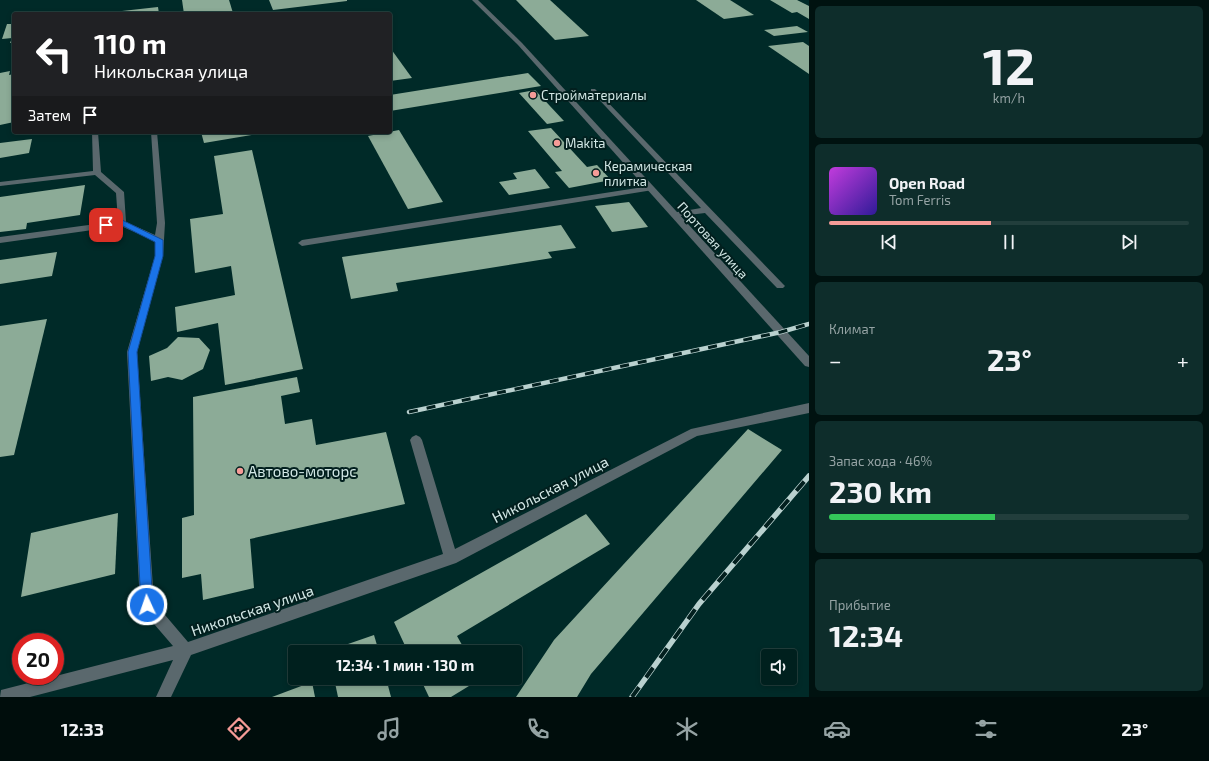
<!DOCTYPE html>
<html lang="ru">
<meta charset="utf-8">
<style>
:root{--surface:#00201e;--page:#0e2d2b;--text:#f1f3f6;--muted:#95a3a4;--line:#223e3c;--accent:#f59b97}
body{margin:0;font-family:"Exo 2",sans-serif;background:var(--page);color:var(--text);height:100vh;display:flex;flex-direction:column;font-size:15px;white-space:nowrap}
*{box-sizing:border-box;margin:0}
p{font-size:13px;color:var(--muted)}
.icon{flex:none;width:22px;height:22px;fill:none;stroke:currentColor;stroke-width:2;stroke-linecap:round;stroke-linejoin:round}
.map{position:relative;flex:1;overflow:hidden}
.sheet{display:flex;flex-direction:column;gap:6px;padding:6px;background:#001210;width:400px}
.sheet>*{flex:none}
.hud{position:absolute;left:12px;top:12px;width:380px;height:122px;border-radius:4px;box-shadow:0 2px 6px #0003,0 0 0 1px var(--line);background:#202124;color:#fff;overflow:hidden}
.controls{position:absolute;left:761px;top:649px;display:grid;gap:8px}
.controls a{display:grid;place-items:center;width:36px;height:36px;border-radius:4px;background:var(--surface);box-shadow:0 2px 6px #0003,0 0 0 1px var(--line);font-size:20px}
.speed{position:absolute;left:12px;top:633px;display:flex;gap:8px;font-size:20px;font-weight:700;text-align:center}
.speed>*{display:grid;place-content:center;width:52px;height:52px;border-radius:50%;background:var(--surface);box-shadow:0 2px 6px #0003,0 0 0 1px var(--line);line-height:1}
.speed .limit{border:6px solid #d22;background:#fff;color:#111}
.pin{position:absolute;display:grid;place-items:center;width:34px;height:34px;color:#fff;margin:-17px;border-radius:8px;box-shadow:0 2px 6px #0006}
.me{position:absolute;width:44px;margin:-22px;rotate:357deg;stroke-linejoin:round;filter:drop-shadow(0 0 3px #0008)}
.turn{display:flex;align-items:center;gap:14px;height:84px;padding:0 16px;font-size:18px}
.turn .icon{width:52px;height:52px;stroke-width:2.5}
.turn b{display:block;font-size:28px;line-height:34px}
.then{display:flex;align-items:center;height:38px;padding:0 16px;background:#0003;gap:8px;font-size:15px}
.big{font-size:30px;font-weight:700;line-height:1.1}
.sheet .card{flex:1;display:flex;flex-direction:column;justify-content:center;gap:6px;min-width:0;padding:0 14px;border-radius:6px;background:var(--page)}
.sheet .dial{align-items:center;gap:0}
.dial b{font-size:52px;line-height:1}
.song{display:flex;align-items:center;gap:12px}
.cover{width:48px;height:48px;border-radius:6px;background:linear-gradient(135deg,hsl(290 70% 55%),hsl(250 70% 35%))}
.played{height:4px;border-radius:2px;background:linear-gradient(90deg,var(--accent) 45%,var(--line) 45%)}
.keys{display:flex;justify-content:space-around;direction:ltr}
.heat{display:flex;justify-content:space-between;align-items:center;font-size:22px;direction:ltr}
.charge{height:6px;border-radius:3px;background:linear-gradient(90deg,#34c759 46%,var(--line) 0)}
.trip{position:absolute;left:288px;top:645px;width:234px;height:40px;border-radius:4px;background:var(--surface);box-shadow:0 2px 6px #0003,0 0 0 1px var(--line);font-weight:700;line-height:40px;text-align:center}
.menu{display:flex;height:64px;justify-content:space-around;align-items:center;background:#000d0c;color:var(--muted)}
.menu .icon{width:28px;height:28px}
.menu .selected{color:var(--accent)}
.menu b{font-size:18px;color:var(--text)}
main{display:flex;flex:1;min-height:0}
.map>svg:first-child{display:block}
</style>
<main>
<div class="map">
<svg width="809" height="697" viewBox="0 0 809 697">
<rect width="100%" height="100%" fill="#002a28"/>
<g fill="#8cab97">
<polygon points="182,0 229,0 233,13 184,14"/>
<polygon points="269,0 347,0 347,1 273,10"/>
<polygon points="516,0 550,0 589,36 555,40"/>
<polygon points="696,0 730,0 754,15 724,19"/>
<polygon points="770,0 797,0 809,6 809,19 797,12 792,13"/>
<polygon points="158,7 159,14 104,14 104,13"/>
<polygon points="7,24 14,24 14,43 10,43 12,38 2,39"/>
<polygon points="797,26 808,32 774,36 764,30"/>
<polygon points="803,42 809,46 809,74 768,46"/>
<polygon points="390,49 391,49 412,78 390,81"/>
<polygon points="10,71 9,75 14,74 14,122 0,125 0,73"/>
<polygon points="528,73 541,86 390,111 390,95"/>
<polygon points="535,90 564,121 547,124 519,93"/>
<polygon points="551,128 587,167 597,165 611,180 569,188 555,172 562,171 528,131"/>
<polygon points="399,130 443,202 408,209 368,136"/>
<polygon points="201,132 264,132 264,133 204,143"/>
<polygon points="32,139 29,153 0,158 0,143"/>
<polygon points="252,150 303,369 225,385 218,323 177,332 175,307 235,295 231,266 195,273 190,219 223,214 214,156"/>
<polygon points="535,169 550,188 509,195 499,182 517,179 513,173"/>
<polygon points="85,185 80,215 27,223 26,229 0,232 0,197"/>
<polygon points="629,202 648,227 612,232 595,206"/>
<polygon points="561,225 576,248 548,252 552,258 396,283 398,291 351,299 342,257"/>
<polygon points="57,252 52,276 0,284 0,260"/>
<polygon points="47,319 14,455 0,457 0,326"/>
<polygon points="178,337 199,338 210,350 203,369 182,380 168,377 151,381 149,356 167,348"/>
<polygon points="297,377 300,392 281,396 285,424 312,419 316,445 386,432 405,504 250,539 254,588 203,600 201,574 182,578 182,518 194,515 193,397"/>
<polygon points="748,429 782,450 591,674 577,697 516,697 554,640"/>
<polygon points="118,513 115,574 21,597 31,533"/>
<polygon points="586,514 610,544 457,636 466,652 408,652 394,622"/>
<polygon points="374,635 379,652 325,652"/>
<polygon points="334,678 386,678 391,697 338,697"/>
<polygon points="420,678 482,678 451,697 429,697"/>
<polygon points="312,682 315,697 272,697"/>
</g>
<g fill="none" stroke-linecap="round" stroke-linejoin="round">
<g fill="#5a686d" fill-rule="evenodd">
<polygon points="472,0 478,0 522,43 522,45 518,45"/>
<polygon points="591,89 595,89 783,284 785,286 783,288 777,288 705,213 672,217 672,213 701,208 591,91"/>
<polygon points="92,132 98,132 101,172 124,192 126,222 155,235 157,223 151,132 157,132 165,223 163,256 137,352 154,602 188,642 443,554 410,440 412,437 416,435 420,437 422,440 455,549 691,429 809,403 809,413 697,436 456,563 191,655 171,697 156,697 173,660 30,697 0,697 1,690 173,646 142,610 140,605 127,352 155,256 155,241 121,226 0,243 0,237 118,221 116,193 95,175 0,186 0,182 93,171"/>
<polygon points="650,186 654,188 653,190 302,246 298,243 302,240"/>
</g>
<polygon fill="#5a686d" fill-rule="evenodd" points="518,43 522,43 809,356 809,367 805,366 518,45"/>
<g stroke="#b9d1cf" stroke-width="4.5">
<polyline id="rail-far1" points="409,412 781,332 809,324"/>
</g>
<g stroke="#b9d1cf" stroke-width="5.5">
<polyline id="rail" points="632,697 699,604 809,476"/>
</g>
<use href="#rail-far1" stroke="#021f1e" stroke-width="3" stroke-dasharray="9" stroke-linecap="butt"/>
<use href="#rail" stroke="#021f1e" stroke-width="4" stroke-dasharray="12" stroke-linecap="butt"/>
</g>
<polygon fill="#1a73e8" stroke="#114b97" points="122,220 163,240 163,256 137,352 153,605 151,609 147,611 142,609 141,605 128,352 155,256 155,242 121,225 106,227 103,225 106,222"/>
<g fill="#f59b97" stroke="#021f1e" stroke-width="1.5">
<circle cx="533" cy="95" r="4"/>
<circle cx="557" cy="143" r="4"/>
<circle cx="596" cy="173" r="4"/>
<circle cx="240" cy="471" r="4"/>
</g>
<g text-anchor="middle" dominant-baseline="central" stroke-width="4" stroke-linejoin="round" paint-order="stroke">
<g font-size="13" fill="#d3e8e6" stroke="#021f1e" text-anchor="start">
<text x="541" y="95">Стройматериалы</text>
<text x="565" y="143">Makita</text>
<text x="604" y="166">Керамическая<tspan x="604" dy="15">плитка</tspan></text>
</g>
<g font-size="13" fill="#d3e8e6" stroke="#021f1e">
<text transform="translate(713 240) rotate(48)">Портовая улица</text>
</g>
<g font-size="15" fill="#d3e8e6" stroke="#021f1e" text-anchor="start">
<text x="248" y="471">Автово-моторс</text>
</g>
<g font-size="15" fill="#d3e8e6" stroke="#021f1e">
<text transform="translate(550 489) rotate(-27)">Никольская улица</text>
<text transform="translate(252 610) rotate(-19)">Никольская улица</text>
</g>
</g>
</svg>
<div class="controls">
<a><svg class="icon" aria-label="sound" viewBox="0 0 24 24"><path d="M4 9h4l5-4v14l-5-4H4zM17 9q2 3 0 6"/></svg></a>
</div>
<div class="speed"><div class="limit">20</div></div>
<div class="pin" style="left:106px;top:225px;background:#d93025"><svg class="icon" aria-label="arrive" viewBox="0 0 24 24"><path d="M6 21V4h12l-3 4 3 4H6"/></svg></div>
<svg class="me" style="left:147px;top:605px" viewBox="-20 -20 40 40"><circle r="17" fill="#1a73e8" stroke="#fff" stroke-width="3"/><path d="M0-11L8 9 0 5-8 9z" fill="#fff"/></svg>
<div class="trip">12:34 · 1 мин · 130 m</div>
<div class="hud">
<div class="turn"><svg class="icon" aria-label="left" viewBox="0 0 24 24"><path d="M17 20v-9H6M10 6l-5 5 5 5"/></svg><div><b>110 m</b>Никольская улица</div></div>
<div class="then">Затем<svg class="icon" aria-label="arrive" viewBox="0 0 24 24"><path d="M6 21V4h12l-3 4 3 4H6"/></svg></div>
</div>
</div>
<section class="sheet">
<div class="card dial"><b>12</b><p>km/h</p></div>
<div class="card">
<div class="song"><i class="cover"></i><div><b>Open Road</b><p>Tom Ferris</p></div></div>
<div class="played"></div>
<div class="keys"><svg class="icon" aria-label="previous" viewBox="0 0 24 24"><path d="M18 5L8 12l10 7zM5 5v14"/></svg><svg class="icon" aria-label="pause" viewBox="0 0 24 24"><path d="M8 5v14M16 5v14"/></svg><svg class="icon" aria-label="next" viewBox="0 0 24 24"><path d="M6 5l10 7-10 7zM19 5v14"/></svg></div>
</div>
<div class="card"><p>Климат</p>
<div class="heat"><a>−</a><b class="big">23°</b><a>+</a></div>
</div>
<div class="card"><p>Запас хода · 46%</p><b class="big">230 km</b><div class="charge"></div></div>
<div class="card"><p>Прибытие</p><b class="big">12:34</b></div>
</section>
</main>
<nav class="menu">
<b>12:33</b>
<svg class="icon selected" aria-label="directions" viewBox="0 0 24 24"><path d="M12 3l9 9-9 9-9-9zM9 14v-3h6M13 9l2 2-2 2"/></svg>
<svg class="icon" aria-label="music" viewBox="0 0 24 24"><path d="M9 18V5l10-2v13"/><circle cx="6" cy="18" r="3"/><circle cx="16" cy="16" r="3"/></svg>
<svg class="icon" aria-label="phone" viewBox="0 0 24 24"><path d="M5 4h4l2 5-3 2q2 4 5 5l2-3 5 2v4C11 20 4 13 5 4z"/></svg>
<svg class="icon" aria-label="climate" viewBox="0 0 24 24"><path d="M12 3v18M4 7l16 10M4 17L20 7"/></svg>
<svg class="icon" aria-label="car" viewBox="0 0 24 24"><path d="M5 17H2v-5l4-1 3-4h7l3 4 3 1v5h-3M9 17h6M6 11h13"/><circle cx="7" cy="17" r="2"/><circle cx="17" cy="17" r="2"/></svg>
<svg class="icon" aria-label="filters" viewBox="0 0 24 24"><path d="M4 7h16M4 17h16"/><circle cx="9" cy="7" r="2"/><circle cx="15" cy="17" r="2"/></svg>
<b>23°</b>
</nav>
